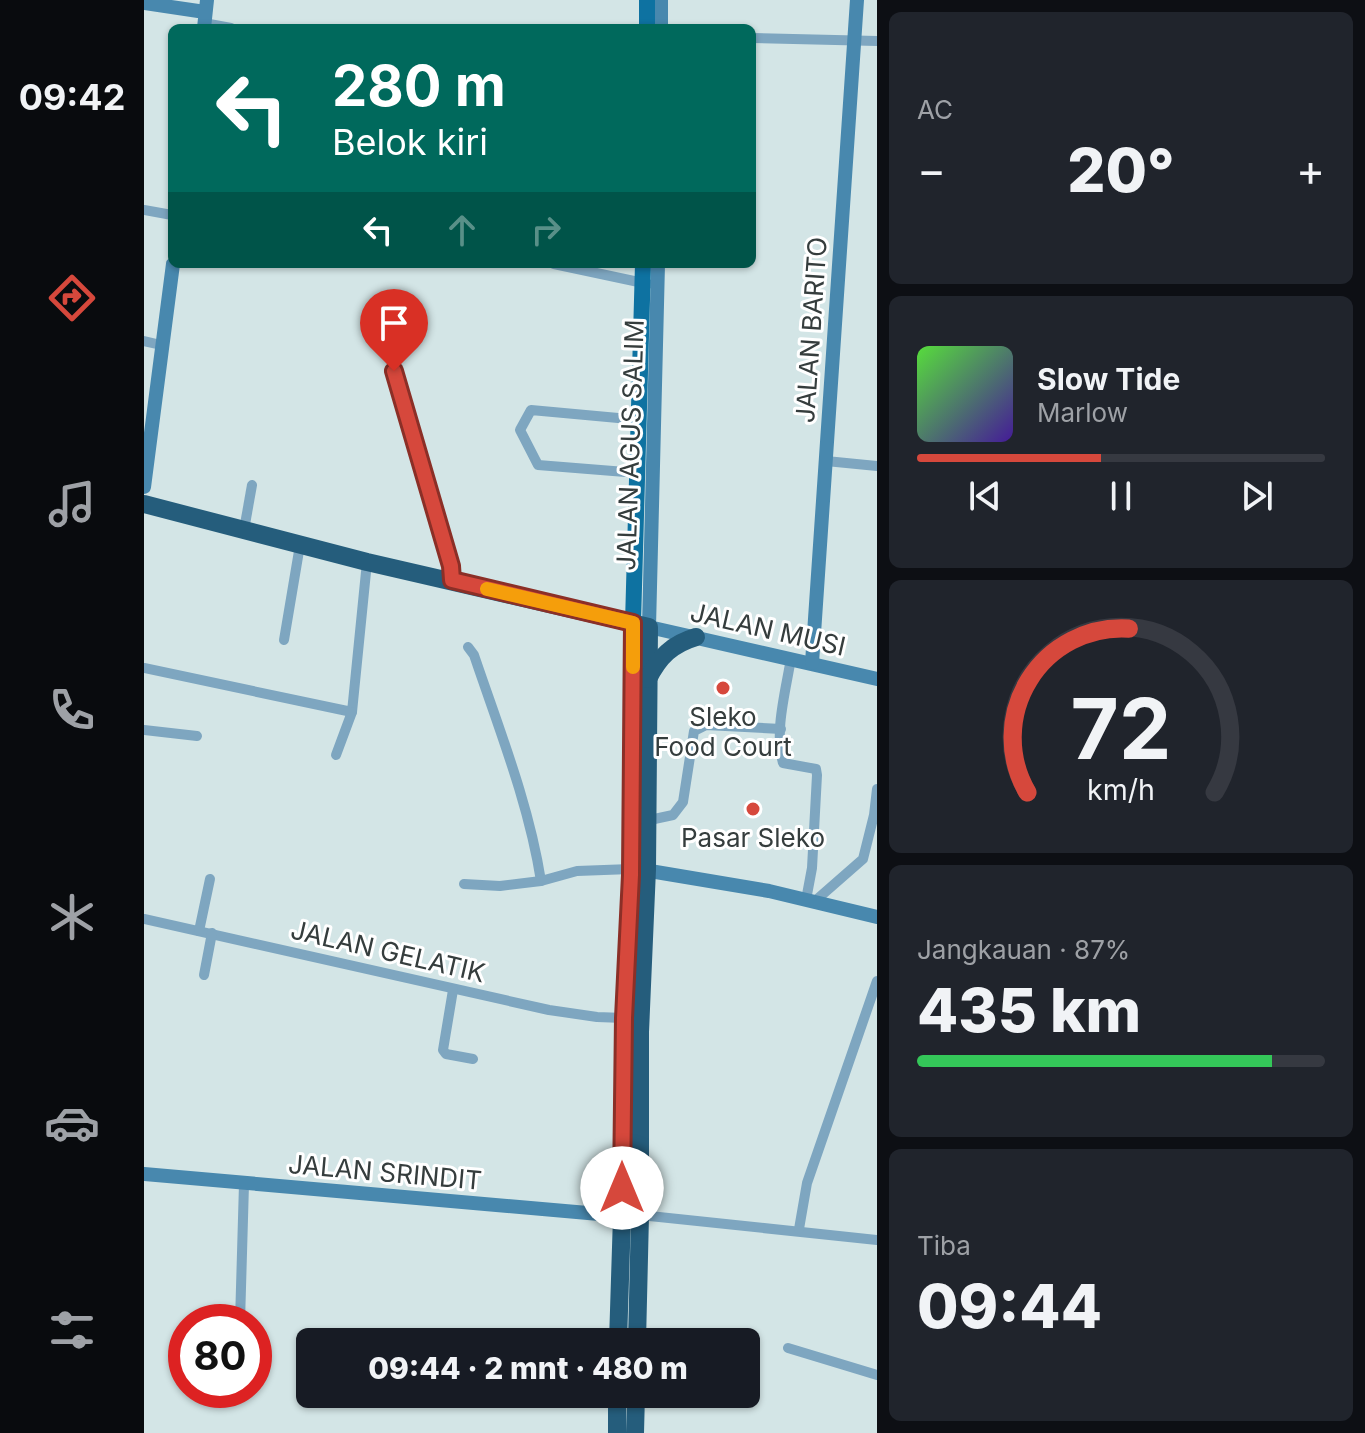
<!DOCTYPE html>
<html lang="id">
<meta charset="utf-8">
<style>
:root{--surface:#171b24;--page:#20242c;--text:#f1f3f6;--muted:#9ea1a6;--line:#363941;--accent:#d6483c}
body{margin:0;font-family:Inter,sans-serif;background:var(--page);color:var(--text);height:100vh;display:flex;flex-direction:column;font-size:30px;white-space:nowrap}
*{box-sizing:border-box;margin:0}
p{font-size:26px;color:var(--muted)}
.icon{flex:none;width:44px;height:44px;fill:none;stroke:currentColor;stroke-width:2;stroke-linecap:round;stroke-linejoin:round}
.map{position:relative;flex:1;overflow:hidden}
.panel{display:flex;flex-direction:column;gap:12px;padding:12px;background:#0d0f14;width:488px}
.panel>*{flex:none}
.banner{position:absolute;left:24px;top:24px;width:588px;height:244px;border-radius:12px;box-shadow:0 2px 6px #0004;background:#00695c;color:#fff;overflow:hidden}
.speed{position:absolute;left:24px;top:1304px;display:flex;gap:16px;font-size:40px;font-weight:700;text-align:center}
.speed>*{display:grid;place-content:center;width:104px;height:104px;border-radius:50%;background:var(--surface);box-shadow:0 2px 6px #0004;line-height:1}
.speed .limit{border:12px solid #d22;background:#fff;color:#111}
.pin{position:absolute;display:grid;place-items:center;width:68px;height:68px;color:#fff;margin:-82px -34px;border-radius:50% 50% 50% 0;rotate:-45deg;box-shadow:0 0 8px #0007}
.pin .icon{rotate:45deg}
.me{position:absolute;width:88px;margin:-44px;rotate:0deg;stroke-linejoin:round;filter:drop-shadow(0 0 6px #0008)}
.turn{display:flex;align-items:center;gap:28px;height:168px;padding:0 32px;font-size:36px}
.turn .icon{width:104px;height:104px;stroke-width:2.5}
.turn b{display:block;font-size:56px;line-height:68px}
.lanes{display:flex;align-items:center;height:76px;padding:0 32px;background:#0003;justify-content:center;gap:40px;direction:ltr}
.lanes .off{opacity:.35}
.big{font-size:60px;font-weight:800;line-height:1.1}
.panel .tile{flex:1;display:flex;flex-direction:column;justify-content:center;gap:12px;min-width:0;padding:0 28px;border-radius:12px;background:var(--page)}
.panel .dial{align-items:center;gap:0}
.dial svg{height:208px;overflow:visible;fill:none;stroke:var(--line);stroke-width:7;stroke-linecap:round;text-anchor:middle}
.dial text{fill:var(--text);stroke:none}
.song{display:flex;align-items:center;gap:24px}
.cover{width:96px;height:96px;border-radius:12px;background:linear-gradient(135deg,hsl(110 70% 55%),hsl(260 70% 35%))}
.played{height:8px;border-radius:4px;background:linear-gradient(90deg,var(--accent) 45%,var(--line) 45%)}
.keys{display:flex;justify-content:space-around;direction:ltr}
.heat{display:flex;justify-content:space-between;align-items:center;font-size:44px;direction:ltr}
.charge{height:12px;border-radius:6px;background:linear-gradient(90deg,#34c759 87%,var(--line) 0)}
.trip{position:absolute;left:152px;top:1328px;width:464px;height:80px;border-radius:12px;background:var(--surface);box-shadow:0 2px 6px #0004;font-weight:800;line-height:80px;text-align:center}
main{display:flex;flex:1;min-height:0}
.tab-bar{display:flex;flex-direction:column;width:144px;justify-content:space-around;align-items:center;background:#090b0e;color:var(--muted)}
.tab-bar .icon{width:56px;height:56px}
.tab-bar .current{color:var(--accent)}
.tab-bar b{font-size:36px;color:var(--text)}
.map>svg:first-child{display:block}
</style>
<main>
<nav class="tab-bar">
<b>09:42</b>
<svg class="icon current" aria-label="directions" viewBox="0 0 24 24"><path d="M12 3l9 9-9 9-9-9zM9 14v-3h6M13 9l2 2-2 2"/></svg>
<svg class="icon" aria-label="music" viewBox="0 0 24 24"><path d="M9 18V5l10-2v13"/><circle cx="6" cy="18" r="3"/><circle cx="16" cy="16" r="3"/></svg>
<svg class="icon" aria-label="phone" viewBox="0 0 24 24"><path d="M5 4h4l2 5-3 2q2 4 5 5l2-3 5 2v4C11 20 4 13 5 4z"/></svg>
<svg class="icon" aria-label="climate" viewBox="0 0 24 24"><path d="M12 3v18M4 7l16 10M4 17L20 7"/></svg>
<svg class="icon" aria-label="car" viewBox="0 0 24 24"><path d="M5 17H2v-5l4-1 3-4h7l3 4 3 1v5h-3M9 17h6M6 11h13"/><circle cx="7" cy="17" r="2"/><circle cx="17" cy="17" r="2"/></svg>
<svg class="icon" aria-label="filters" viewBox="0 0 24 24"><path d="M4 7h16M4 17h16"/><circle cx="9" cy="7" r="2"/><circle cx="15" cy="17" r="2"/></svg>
</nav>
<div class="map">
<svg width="733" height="1433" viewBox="0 0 733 1433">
<rect width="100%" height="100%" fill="#d3e5e6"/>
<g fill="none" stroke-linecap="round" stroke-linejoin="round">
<g stroke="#7ea6c0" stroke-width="10">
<polyline points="60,23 87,28"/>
<polyline points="608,38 733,41"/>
<polyline points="0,210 28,215"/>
<polyline points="410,264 504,284"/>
<polyline points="0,341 17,345"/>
<polyline points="242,343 307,566 308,580"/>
<polyline points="682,461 733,466"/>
<polyline points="494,473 394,465 376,430 387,410 496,420"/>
<polyline points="100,530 108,485"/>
<polyline points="140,640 156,545"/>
<path d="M324 647 330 655C355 729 385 804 397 881"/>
<path d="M647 658C642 690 630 731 639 763L672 769 673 775 668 868 662 900"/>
<polyline points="0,668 208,712 223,562"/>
<polyline points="0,730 53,736"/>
<polyline points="192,755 208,712"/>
<polyline points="501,821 529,815 539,802 550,731 562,725 637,729"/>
<polyline points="320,884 356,886 397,881 433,871 487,869"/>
<polyline points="671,901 719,859 730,815 733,789"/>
<polyline points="0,919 405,1010 453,1017 480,1018"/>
<polyline points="55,931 66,879"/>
<polyline points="60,975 68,933"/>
<polyline points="309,990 299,1050 302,1054 329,1059"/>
<polyline points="496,1215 733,1240"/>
<polyline points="655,1229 663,1183 733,981"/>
<polyline points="96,1322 100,1184"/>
<polyline points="644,1348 733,1375"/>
</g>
<g stroke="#4888ae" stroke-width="14">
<polyline points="517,0 517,28"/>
<polyline points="0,3 61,12"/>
<polyline points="60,28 63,0"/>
<polyline points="514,264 505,627 733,679"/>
<polyline points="0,487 29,264"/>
<polyline points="668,663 713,0"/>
<polyline points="494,869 625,891 733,917"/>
<polyline points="0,1174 478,1216"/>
</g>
<g stroke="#0e72a1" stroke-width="16">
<polyline points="503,28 503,0"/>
<polyline points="489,623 499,264"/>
</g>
<g stroke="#255d7c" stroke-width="18">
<polyline points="0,504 223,562 505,627 503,869 496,1032 496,1215 493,1342"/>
<path d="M504 679C515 657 528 644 552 637"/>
<polyline points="474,1342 478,1216 480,1018 487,875 489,623"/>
<polyline points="473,1433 473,1394"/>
<polyline points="491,1433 492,1394"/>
</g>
</g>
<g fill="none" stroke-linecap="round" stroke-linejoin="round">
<g stroke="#8b2f27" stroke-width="20">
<polyline id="route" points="250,371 307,566 308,580 489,623 487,875 480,1018 478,1188"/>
</g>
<use href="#route" stroke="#d6483c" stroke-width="14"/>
<polyline stroke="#f59e0b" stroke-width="14" points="343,589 489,623 489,667"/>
</g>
<g fill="#d6483c" stroke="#fff" stroke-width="3">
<circle cx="579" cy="688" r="8"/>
<circle cx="609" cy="809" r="8"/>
</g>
<g text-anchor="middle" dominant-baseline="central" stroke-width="6" stroke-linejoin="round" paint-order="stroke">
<g font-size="26" fill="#353d3d" stroke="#fff">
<text transform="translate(667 330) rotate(-86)">JALAN BARITO</text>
<text transform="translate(486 445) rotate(-88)">JALAN AGUS SALIM</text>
<text transform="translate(624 629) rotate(13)">JALAN MUSI</text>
<text transform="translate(244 951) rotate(13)">JALAN GELATIK</text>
<text transform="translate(241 1172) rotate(5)">JALAN SRINDIT</text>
</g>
<g font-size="26" fill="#353d3d" stroke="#fff">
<text x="579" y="716">Sleko<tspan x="579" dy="30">Food Court</tspan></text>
<text x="609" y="837">Pasar Sleko</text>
</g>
</g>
</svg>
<div class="speed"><div class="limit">80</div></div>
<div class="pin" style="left:250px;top:371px;background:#d93025"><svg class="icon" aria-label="arrive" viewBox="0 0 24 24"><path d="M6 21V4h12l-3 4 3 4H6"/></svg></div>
<svg class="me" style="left:478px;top:1188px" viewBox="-20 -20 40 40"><circle r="19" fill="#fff"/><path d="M0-13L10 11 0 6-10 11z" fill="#d6483c"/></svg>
<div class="trip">09:44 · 2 mnt · 480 m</div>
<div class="banner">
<div class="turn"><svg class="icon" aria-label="left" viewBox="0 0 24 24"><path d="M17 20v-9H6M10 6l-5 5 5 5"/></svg><div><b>280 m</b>Belok kiri</div></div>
<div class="lanes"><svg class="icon" aria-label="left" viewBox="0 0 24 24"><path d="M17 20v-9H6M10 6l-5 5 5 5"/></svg><svg class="icon off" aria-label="ahead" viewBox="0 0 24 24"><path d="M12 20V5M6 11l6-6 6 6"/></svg><svg class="icon off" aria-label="right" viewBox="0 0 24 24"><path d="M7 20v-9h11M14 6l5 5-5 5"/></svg></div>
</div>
</div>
<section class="panel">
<div class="tile"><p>AC</p>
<div class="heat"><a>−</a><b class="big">20°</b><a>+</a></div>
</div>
<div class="tile">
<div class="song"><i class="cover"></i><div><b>Slow Tide</b><p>Marlow</p></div></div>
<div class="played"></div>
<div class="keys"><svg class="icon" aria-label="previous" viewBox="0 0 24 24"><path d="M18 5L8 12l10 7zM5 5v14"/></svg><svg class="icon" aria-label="pause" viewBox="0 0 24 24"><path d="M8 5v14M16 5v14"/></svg><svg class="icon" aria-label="next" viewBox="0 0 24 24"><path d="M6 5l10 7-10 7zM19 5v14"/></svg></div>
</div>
<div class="tile dial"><svg viewBox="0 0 100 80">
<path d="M14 69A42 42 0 1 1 86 69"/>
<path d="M14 69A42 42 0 0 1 53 6" stroke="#d6483c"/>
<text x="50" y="56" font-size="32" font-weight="700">72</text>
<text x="50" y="72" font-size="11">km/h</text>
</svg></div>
<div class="tile"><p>Jangkauan · 87%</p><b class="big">435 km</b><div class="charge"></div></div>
<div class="tile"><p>Tiba</p><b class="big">09:44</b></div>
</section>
</main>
